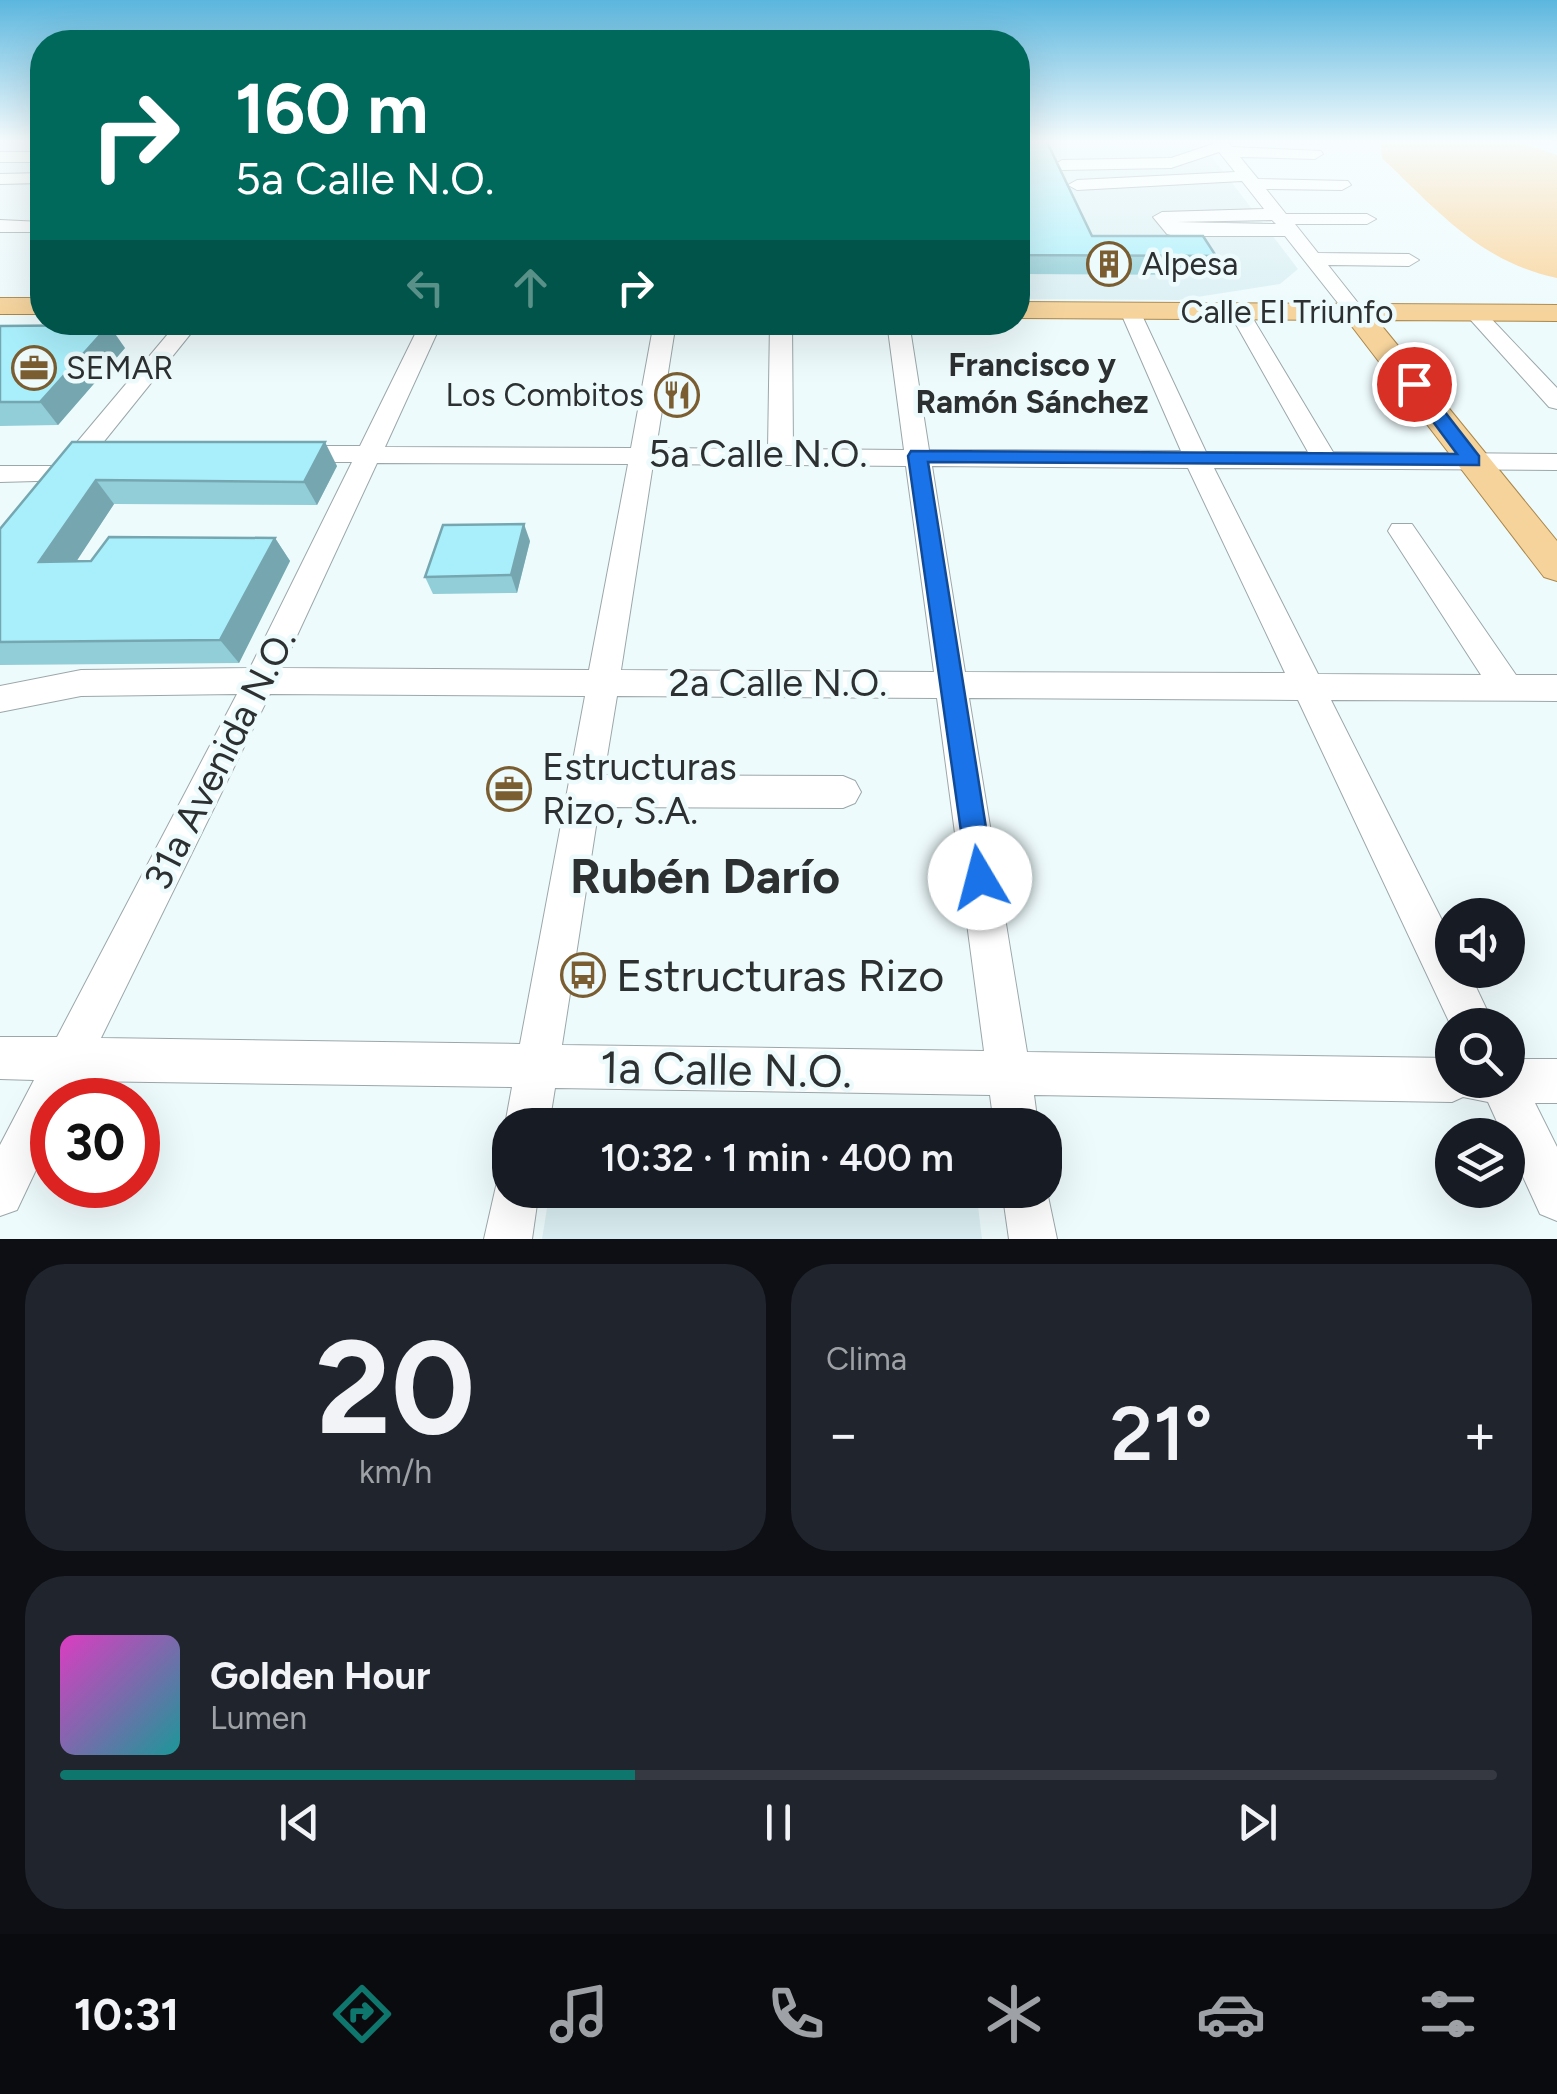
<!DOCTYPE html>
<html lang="es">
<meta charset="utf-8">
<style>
:root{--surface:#171b24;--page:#20242c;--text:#f1f3f6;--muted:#9ea1a6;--line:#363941;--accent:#0f766e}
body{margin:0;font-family:Figtree,sans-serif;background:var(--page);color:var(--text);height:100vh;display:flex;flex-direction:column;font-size:38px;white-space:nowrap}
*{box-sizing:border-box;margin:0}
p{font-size:32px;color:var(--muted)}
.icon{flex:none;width:55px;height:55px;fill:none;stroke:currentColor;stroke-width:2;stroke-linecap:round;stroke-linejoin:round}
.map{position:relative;height:1239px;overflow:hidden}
.panel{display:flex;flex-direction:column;gap:25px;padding:25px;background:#0d0f14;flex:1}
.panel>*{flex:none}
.banner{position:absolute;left:30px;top:30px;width:1000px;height:305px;border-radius:40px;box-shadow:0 10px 40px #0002;background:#00695c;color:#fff;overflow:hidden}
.buttons{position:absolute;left:1435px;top:898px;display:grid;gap:20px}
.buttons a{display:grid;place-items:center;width:90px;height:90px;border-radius:50%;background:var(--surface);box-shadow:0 10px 40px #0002;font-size:50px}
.speed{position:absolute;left:30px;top:1078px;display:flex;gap:20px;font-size:50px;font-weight:700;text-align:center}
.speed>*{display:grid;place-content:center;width:130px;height:130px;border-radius:50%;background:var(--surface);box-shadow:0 10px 40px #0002;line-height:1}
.speed .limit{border:15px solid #d22;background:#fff;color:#111}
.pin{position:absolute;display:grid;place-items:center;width:85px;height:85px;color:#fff;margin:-42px;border:5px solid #fff;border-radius:50%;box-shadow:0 2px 10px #0007}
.me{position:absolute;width:110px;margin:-55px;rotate:352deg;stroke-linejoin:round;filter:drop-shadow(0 0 8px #0008)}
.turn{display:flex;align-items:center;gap:35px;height:210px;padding:0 40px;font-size:45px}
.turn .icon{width:130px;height:130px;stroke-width:2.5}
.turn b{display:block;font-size:70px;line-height:85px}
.lanes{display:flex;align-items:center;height:95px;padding:0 40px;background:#0003;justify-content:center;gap:50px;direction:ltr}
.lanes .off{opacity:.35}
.big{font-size:75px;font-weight:600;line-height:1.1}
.panel .widget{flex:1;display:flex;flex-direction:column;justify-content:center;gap:15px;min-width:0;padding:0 35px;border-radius:40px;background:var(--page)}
.panel .dial{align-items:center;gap:0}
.dial b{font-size:130px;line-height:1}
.song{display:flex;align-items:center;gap:30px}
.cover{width:120px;height:120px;border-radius:15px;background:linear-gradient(135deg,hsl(310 70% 55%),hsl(180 70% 35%))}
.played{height:10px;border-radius:5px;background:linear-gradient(90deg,var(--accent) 40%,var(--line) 40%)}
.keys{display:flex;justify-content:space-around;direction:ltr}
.heat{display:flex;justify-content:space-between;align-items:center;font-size:55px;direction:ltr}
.panel .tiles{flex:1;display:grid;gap:25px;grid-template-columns:1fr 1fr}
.widget:last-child{grid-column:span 2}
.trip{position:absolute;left:492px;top:1108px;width:570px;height:100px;border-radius:40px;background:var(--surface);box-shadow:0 10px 40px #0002;font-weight:600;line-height:100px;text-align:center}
.menu{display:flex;height:160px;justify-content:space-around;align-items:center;background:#090b0e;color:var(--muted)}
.menu .icon{width:70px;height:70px}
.menu .active{color:var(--accent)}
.menu b{font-size:45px;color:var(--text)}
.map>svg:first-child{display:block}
</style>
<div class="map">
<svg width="1557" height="1239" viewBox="0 0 1557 1239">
<rect width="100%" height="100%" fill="#eefbfd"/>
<g fill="#dbf0f4">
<polygon points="1199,140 1298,269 1280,284 1178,300 1018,299 1018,145"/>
<polygon points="550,1190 976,1190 982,1239 542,1239"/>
</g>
<path fill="#fad59d" d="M1380 140H1513L1557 155V278C1480 262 1437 210 1382 158Z"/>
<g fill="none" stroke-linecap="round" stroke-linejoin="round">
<g stroke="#9ca7a9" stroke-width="2">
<g id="minor">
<path d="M1210 140H1226L1232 147 1321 151 1323 154 1315 159 1240 157 1258 179 1348 181 1351 185 1342 190 1266 189 1286 214H1367L1376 219 1367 224H1295L1318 253 1409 254 1419 260 1409 266 1328 265 1366 313 1363 317H1349L1285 236H1174L1167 234 1153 217 1162 212 1264 209 1242 181 1077 190 1068 185 1077 180 1235 172 1219 152 1171 168 1062 170 1054 165 1062 160 1171 158 1213 144ZM1272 220 1276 224 1177 222Z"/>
<polygon points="0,152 31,152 39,157 31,162 0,162"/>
<polygon points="42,173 42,183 0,184 0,174"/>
<polygon points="0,220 42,222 42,232 0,232"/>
<path d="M1130 305 1140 311 1206 452H1308L1229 312 1239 306 1249 312 1333 452 1557 454V470L1214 468 1318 674 1481 675 1388 531 1392 524H1412L1516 675H1557V701L1331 700 1452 940V970H1468L1494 1025 1452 1028 1298 700 969 698 1027 1052 1452 1058V1080H1508V1059H1557V1103H1535L1557 1147V1221L1540 1214 1508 1144V1135H1503L1488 1102 1463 1097 1452 1102 1034 1095 1038 1125H994L990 1095 555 1088 549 1125H510V1138L505 1125 512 1087 80 1081 70 1100H52V1136L17 1210 0 1216V1145L34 1080 0 1079V1037H57L237 694 81 696 0 712V686L81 670 250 668 352 462H293L280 454 293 446H360L421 322H442L385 447 631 448 654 322H676L656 448 768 449 770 322H792L793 449 904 450 887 322H909L929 450 1181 451 1120 311ZM377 463 628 464 589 670 282 668ZM653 464 906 466 934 672 621 670ZM932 466 1188 468 1285 673 965 672ZM270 694 585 696 520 1044 101 1038ZM617 696 937 698 984 1051 562 1045 599 807 843 808 855 803 861 792 855 781 843 776 604 775Z"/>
<polygon points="1475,307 1482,309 1557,388 1557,409 1549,407 1468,317 1465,313 1468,309"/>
<polygon points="178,322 200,322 73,480 0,482 0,466 57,466"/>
<polygon points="510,1169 510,1190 539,1190 532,1239 484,1239 499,1173"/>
<polygon points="1045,1182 1057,1239 1009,1239 1002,1190 1045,1190"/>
</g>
</g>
<g stroke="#ab874a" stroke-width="2">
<g id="major">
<rect x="0" y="298" width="42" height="16"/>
<polygon points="1018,302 1557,305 1557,321 1377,320 1557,541 1557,581 1544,577 1347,320 1018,318"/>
</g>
</g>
<use href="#minor" fill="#fff" fill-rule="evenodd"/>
<use href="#major" fill="#f5d39b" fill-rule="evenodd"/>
</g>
<g fill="#91ced8">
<polygon points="1018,140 1092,236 1216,256 1208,275 1018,274"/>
<polygon points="0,326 125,348 58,425 0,426"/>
<polygon points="72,442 337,466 317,505 114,504 76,561 91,561 275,538 290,561 239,663 0,665 0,529"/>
<polygon points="530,541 517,593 433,594 425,577"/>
</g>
<g fill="#76a7b0">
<polygon points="109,325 125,348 58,425 40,402"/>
<polygon points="325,442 337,466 317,505 304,482"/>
<polygon points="96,480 114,504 61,585 39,562"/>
<polygon points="524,524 530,541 517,593 511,575"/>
<polygon points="275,538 290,561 239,663 220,640"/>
</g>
<g fill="#a9effb" stroke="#76a7b0" stroke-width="2.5">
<polygon points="1018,140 1046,140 1092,236 1203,236 1216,256 1018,255"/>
<polygon points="109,325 40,402 0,402 0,326"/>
<polygon points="72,442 325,442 304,482 96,480 39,562 91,561 109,537 275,538 220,640 0,642 0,529"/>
<polygon points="524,524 511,575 425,577 443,525"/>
</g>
<linearGradient id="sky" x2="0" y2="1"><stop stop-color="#5bb6de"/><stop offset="0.45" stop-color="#f7fdfe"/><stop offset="1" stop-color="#f7fdfe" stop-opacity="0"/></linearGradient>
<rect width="1557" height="313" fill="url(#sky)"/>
<polygon fill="#1a73e8" stroke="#114b97" stroke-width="2.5" points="1414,379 1420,380 1479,456 1479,465 928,462 994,878 990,888 980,892 969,888 908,456 911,451 1457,454 1405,384"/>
<defs>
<g id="building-ring" transform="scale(2.25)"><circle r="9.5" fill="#eefbfd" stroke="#7a5e31" stroke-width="1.5"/><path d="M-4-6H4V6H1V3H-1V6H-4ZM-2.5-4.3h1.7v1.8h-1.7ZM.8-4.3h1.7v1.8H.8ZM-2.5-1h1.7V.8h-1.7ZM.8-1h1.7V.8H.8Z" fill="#7a5e31"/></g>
<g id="office-ring" transform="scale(2.25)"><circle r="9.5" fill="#eefbfd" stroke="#7a5e31" stroke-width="1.5"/><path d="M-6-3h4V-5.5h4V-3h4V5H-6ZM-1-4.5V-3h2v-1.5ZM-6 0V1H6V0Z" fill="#7a5e31"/></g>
<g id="restaurant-ring" transform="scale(2.25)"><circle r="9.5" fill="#eefbfd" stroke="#7a5e31" stroke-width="1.5"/><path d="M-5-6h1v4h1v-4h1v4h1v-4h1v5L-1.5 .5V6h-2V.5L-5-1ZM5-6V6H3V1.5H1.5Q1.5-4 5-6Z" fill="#7a5e31"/></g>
<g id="bus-ring" transform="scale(2.25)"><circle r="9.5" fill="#eefbfd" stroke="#7a5e31" stroke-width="1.5"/><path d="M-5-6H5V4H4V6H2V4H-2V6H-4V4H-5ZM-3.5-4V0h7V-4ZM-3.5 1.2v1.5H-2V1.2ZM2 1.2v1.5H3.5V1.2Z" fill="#7a5e31"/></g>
</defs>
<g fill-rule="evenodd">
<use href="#building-ring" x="1109" y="264"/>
<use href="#office-ring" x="34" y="368"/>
<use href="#restaurant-ring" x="677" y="395"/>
<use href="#office-ring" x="509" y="789"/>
<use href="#bus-ring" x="583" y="975"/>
</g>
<g text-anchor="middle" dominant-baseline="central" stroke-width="9" stroke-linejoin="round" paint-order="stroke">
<g font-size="32" fill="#2c3031" stroke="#eefbfd" text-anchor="start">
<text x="1142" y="264">Alpesa</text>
<text x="66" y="368">SEMAR</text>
<text x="644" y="395" text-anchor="end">Los Combitos</text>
</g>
<g font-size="32" fill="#2c3031" stroke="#eefbfd">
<text x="1287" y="312">Calle El Triunfo</text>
</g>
<g font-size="32" font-weight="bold" fill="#2c3031" stroke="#eefbfd">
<text x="1032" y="365">Francisco y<tspan x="1032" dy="37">Ramón Sánchez</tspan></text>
</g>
<g font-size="38" fill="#2c3031" stroke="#eefbfd">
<text x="758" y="454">5a Calle N.O.</text>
<text x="778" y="683">2a Calle N.O.</text>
<text transform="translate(220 759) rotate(-63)">31a Avenida N.O.</text>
</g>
<g font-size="38" fill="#2c3031" stroke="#eefbfd" text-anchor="start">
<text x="542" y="767">Estructuras<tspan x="542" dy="44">Rizo, S.A.</tspan></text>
</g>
<g font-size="45" fill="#2c3031" stroke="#eefbfd" text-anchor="start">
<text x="616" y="975">Estructuras Rizo</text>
</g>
<g font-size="45" fill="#2c3031" stroke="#eefbfd">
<text transform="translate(726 1069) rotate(1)">1a Calle N.O.</text>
</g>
<g font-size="48" font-weight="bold" fill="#2c3031" stroke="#eefbfd">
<text x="705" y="876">Rubén Darío</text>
</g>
</g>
</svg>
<div class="buttons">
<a><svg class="icon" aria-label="sound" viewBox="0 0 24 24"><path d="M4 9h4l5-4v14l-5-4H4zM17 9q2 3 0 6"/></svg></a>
<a><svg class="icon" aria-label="search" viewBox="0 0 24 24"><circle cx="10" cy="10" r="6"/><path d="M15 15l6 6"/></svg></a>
<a><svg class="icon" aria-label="layers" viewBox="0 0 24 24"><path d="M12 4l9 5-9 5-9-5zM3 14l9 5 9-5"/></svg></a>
</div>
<div class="speed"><div class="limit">30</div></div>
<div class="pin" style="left:1414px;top:384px;background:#d93025"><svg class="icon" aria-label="arrive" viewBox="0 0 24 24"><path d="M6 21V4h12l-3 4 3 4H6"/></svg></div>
<svg class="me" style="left:980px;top:878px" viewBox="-20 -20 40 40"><circle r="19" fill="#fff"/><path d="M0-13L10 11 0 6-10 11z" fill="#1a73e8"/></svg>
<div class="trip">10:32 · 1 min · 400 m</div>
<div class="banner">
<div class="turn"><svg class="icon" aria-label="right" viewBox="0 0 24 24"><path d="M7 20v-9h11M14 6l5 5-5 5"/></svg><div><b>160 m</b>5a Calle N.O.</div></div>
<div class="lanes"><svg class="icon off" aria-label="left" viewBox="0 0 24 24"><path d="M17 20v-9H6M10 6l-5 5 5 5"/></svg><svg class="icon off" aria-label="ahead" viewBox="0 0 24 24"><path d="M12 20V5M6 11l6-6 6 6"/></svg><svg class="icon" aria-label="right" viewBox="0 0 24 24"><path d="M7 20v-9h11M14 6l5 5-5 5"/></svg></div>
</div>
</div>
<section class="panel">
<div class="tiles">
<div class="widget dial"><b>20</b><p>km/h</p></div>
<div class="widget"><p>Clima</p>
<div class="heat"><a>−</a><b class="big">21°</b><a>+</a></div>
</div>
<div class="widget">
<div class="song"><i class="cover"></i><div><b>Golden Hour</b><p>Lumen</p></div></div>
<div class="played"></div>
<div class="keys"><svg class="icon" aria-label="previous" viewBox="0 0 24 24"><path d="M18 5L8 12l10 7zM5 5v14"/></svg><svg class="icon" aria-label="pause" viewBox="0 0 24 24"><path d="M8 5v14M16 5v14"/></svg><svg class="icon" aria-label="next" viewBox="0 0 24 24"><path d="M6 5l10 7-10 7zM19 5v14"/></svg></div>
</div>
</div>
</section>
<nav class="menu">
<b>10:31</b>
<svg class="icon active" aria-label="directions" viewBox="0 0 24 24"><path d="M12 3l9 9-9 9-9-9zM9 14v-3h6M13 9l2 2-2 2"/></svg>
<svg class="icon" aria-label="music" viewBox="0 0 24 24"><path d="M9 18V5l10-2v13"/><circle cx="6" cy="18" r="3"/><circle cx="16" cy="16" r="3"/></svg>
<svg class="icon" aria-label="phone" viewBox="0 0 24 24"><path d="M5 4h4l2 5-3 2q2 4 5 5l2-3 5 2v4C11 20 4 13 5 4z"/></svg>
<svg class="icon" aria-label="climate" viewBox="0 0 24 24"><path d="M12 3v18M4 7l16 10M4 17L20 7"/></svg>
<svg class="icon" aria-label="car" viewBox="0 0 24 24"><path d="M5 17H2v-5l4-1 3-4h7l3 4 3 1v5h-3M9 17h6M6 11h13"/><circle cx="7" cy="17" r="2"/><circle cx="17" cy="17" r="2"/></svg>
<svg class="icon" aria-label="filters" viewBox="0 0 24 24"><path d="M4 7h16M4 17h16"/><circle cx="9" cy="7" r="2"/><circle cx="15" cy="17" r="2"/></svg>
</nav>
